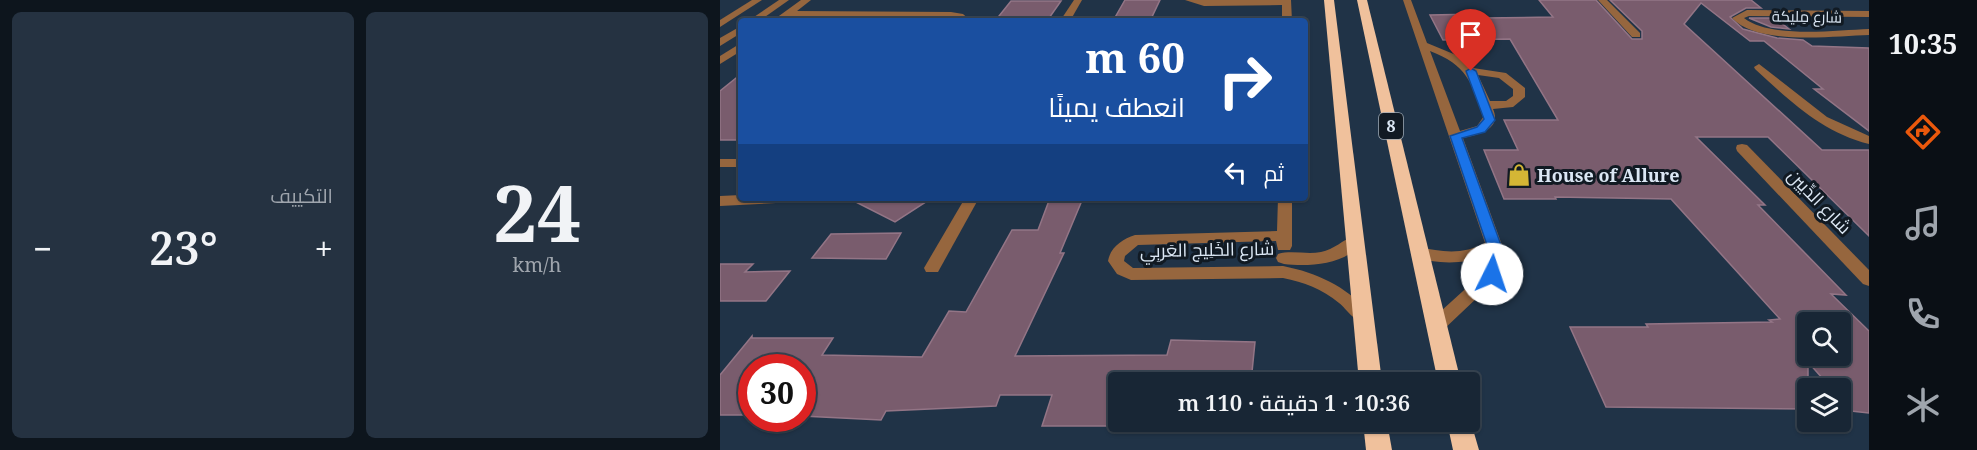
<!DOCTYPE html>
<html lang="ar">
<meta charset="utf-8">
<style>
:root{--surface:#182635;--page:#253241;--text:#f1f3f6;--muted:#9fa5ad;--line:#364350;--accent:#ea580c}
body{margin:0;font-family:"Noto Serif",Cairo,serif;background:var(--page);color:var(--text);direction:rtl;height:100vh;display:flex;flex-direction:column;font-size:22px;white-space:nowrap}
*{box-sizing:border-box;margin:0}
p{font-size:20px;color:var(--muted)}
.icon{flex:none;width:33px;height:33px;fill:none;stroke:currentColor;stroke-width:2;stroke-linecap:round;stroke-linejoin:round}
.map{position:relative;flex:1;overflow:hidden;direction:ltr}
.drawer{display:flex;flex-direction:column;gap:12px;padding:12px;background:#0d151d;width:720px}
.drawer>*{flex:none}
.top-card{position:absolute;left:18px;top:18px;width:570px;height:183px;border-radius:6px;box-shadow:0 2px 4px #0004,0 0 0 2px var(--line);direction:rtl;background:#1a4fa0;color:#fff;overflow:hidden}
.tools{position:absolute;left:1077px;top:312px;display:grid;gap:12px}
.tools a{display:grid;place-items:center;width:54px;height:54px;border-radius:6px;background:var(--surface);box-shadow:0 2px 4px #0004,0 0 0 2px var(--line);font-size:30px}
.speed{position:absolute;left:18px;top:354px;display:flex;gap:12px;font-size:30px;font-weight:700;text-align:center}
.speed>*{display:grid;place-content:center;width:78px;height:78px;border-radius:50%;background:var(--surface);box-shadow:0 2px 4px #0004,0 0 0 2px var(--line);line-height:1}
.speed .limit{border:9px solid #d22;background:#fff;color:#111}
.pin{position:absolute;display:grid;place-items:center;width:51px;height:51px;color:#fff;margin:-62px -26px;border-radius:50% 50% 50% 0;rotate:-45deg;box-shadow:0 0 6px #0007}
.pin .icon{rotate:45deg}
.me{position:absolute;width:66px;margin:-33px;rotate:4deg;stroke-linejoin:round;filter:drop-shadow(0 0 4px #0008)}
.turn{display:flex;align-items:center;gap:21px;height:126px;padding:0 24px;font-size:27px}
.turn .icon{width:78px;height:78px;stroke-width:2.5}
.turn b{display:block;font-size:42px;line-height:51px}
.then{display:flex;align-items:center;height:57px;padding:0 24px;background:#0003;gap:12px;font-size:22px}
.big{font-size:45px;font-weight:600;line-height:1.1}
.drawer .card{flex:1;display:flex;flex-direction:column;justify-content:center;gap:9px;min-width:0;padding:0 21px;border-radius:9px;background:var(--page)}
.drawer .dial{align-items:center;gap:0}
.dial b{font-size:78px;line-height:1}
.heat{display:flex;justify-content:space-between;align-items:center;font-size:33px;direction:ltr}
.drawer .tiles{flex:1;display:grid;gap:12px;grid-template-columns:repeat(2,1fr)}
.trip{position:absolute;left:388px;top:372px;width:372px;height:60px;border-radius:6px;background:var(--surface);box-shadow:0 2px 4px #0004,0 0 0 2px var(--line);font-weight:600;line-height:60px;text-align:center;direction:rtl}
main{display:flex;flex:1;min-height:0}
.tab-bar{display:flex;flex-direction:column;width:108px;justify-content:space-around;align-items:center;background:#0a0f15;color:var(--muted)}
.tab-bar .icon{width:42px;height:42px}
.tab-bar .selected{color:var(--accent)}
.tab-bar b{font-size:27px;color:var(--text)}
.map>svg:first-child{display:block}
</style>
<main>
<nav class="tab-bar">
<b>10:35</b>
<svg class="icon selected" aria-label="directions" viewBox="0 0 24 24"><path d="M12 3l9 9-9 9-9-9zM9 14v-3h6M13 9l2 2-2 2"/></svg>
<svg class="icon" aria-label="music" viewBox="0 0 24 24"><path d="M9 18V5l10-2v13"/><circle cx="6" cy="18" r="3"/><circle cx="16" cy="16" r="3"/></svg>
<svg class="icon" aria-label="phone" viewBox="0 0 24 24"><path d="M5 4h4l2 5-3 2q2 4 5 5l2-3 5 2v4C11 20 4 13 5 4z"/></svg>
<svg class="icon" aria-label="climate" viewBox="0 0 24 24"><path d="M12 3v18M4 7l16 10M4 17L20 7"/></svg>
</nav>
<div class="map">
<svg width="1149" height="450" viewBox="0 0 1149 450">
<rect width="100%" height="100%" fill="#203347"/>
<g fill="#795c6d" stroke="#937586" stroke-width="1.5" fill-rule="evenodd">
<polygon points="405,0 440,0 430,21 393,21"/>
<path d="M819 0H876L912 39H922V31L890 0H1031L1041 8H1026L1010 17 1023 29 1057 38 1083 40 1092 46 1149 48V131L1094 89H1103L1044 41H1030L981 3 964 24 1102 150H1149V236L1048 137H976L1045 205H1038L1126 295 1111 294 1149 331V413L1131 411 1120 399V388H1111L1088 362V409L886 407 850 327H928L926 324 1052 322 1049 320 1060 319 951 199 835 197 836 199H784L764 150H798L784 120H838L790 39 723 40 710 15 760 14 763 18 833 17ZM1088 322H1120V356H1088Z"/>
<polygon points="291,1 341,1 327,21 275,21"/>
<polygon points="1029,18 1055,18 1069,29 1051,27"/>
<polygon points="21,74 21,140 0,140 0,91"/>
<polygon points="128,198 212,198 175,222"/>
<polygon points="330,198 363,198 340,253 344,253 295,356 447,355 451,340 535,342 531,382 399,382 399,393 392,426 322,426 332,395 280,395 276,406 166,411 161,420 82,416 82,368 32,368 32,415 0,415 0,375 32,336 32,338 113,338 102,355 202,357 229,311 246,312 292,230 318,230"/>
<polygon points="181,233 166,259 92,258 111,234"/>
<polygon points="0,264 33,264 25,272 70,271 46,301 0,301"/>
</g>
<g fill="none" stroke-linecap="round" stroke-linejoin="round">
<g fill="#96663e" fill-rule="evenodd">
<polygon points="32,0 42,0 0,27 0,20"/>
<polygon points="59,0 69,0 39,21 28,21"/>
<polygon points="81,0 91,0 77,11 231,12 243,14 251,21 231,18 69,17 63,21 52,21"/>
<polygon points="354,0 362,0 350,21 340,21"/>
<polygon points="465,0 571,0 572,21 562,21 562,5 484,6"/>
<path d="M683 0H691L707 43 736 55 753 68 786 73 805 88V97L793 107 773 109C782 129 759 135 743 138L782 245 783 255 778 278 722 331 716 333 710 331 707 326 710 321 764 272 767 255C743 265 718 264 693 257L691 253 693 249 699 247C721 252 744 255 765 243ZM710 51C747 65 751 82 764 116L757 126 740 131ZM758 75 779 78 793 89V96L786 101H770Z"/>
<polygon points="878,0 887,0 920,33 920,37 912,37"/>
<path d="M1027 10 1149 11V17L1029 16 1024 18C1051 39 1116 30 1149 29V35C1113 36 1038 46 1012 18Z"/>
<polygon points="21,26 21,33 0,46 0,38"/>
<polygon points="21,43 21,51 0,64 0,56"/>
<path d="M1039 64 1107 117 1149 136V144C1102 132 1070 101 1035 69L1034 67Z"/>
<polygon points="1022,144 1027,145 1149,270 1149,286 1143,284 1017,151 1016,148 1017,145"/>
<rect x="0" y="159" width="21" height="8"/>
<polygon points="21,195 21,198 63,198 56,203 0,206 0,196"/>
<polygon points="245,198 259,198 218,272 206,272 204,268"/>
<path d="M558 198H572V246L570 250H558L556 241 418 245 405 256 404 261 413 268 563 266C598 273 624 286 649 311L652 316 649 321C635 325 629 311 619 303 602 289 584 282 563 278L411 280 397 274 388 261C390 248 402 239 415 235L557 231Z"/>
<path d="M635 236 640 237 643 241C627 265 589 267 564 264L558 262 556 258 558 254C572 250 587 255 601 252 614 250 623 239 635 236Z"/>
</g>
<g fill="#f0c19c" fill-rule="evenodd">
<polygon points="604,0 614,0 662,382 639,382"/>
<polygon points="637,0 647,0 741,382 718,382"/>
<polygon points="750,419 759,450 733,450 727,422 750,422"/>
<polygon points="643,422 667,422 672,450 646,450"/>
</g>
</g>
<polygon fill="#1a73e8" stroke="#114b97" stroke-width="1.5" points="751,68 756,71 775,120 765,132 742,138 781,245 779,274 777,278 767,278 765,274 767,245 730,136 757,127 764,119 746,71"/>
<defs>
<g id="shop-bare" transform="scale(1.8)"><path d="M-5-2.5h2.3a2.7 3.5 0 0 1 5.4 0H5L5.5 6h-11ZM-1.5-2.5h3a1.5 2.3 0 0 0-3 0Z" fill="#d4b635" stroke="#111a23" stroke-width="2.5" paint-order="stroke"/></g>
</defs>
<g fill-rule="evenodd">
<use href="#shop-bare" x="799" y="175"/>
</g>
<g text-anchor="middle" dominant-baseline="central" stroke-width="6" stroke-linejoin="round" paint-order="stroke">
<g font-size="15" fill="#dbe7f4" stroke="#111a23">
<text transform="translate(1087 16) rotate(1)">شارع مِليكة</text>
</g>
<rect fill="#111a23" stroke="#9eaab5" stroke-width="1.5" x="659" y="113" width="24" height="26" rx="4.5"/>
<g font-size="16" font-weight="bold" fill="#dbe7f4">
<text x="671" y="126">8</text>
</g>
<g font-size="18" font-weight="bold" fill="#dbe7f4" stroke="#111a23" text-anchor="start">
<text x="817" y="175">House of Allure</text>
</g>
<g font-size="18" fill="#dbe7f4" stroke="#111a23">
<text transform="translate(1100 201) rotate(46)">شارع الدِّيين</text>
<text transform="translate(487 249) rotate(-1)">شارع الخَلِيج العَربِي</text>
</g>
</g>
</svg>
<div class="tools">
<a><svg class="icon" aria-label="search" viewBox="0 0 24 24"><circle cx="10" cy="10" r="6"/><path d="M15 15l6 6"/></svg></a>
<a><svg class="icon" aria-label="layers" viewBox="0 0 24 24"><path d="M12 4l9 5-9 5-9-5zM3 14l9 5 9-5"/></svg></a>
</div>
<div class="speed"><div class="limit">30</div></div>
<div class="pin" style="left:751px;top:71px;background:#d93025"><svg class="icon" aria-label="arrive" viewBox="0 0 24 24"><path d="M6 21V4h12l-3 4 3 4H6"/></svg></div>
<svg class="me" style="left:772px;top:274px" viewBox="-20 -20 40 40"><circle r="19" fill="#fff"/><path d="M0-13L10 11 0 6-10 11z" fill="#1a73e8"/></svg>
<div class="trip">10:36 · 1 دقيقة · 110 m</div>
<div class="top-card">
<div class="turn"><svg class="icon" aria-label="right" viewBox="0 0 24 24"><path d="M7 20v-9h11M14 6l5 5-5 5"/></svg><div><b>60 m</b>انعطف يمينًا</div></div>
<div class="then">ثم<svg class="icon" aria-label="left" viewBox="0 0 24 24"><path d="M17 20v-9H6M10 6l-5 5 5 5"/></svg></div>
</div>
</div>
<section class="drawer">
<div class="tiles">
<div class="card dial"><b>24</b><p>km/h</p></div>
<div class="card"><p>التكييف</p>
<div class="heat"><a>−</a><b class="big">23°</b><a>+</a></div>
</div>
</div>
</section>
</main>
